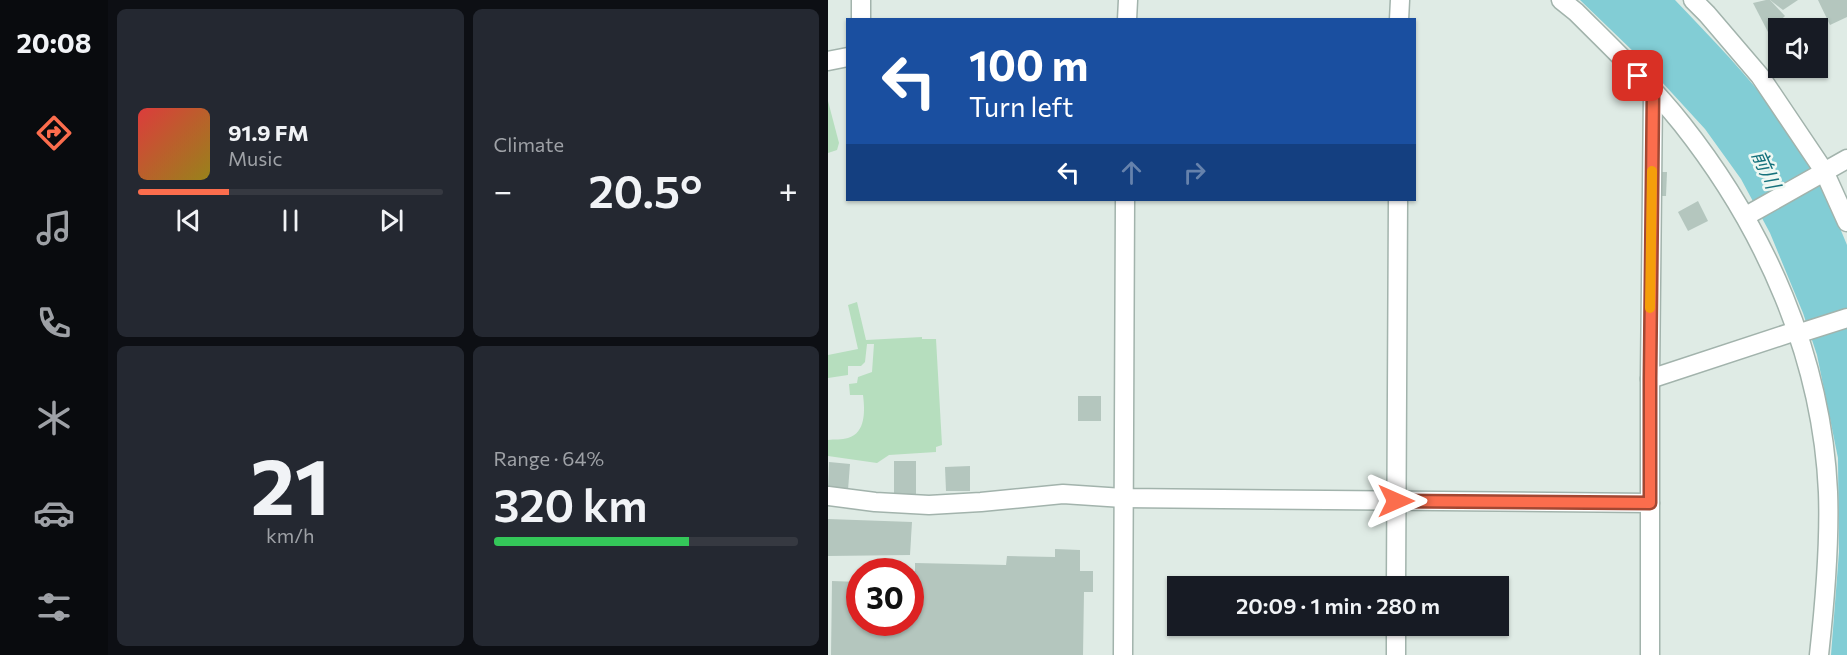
<!DOCTYPE html>
<meta charset="utf-8">
<style>
:root{--surface:#171b24;--page:#242831;--text:#f1f3f6;--muted:#9ea1a6;--line:#363941;--accent:#fb6d4d}
body{margin:0;font-family:Commissioner,"Noto Sans JP",sans-serif;background:var(--page);color:var(--text);height:100vh;display:flex;flex-direction:column;font-size:22px;white-space:nowrap}
*{box-sizing:border-box;margin:0}
p{font-size:20px;color:var(--muted)}
.icon{flex:none;width:33px;height:33px;fill:none;stroke:currentColor;stroke-width:2;stroke-linecap:round;stroke-linejoin:round}
.map{position:relative;flex:1;overflow:hidden}
.details{display:flex;flex-direction:column;gap:9px;padding:9px;background:#0d0f14;width:720px}
.details>*{flex:none}
.guide{position:absolute;left:18px;top:18px;width:570px;height:183px;border-radius:0px;box-shadow:0 2px 4px #0004;background:#1a4fa0;color:#fff;overflow:hidden}
.buttons{position:absolute;left:940px;top:18px;display:grid;gap:12px}
.buttons a{display:grid;place-items:center;width:60px;height:60px;border-radius:0px;background:var(--surface);box-shadow:0 2px 4px #0004;font-size:30px}
.speed{position:absolute;left:18px;top:558px;display:flex;gap:12px;font-size:30px;font-weight:700;text-align:center}
.speed>*{display:grid;place-content:center;width:78px;height:78px;border-radius:50%;background:var(--surface);box-shadow:0 2px 4px #0004;line-height:1}
.speed .limit{border:9px solid #d22;background:#fff;color:#111}
.pin{position:absolute;display:grid;place-items:center;width:51px;height:51px;color:#fff;margin:-26px;border-radius:12px;box-shadow:0 3px 9px #0006}
.me{position:absolute;width:66px;margin:-33px;rotate:90deg;stroke-linejoin:round;filter:drop-shadow(0 0 4px #0008)}
.turn{display:flex;align-items:center;gap:21px;height:126px;padding:0 24px;font-size:27px}
.turn .icon{width:78px;height:78px;stroke-width:2.5}
.turn b{display:block;font-size:42px;line-height:51px}
.lanes{display:flex;align-items:center;height:57px;padding:0 24px;background:#0003;justify-content:center;gap:30px;direction:ltr}
.lanes .off{opacity:.35}
.big{font-size:45px;font-weight:600;line-height:1.1}
.details .widget{flex:1;display:flex;flex-direction:column;justify-content:center;gap:9px;min-width:0;padding:0 21px;border-radius:9px;background:var(--page)}
.details .dial{align-items:center;gap:0}
.dial b{font-size:78px;line-height:1}
.song{display:flex;align-items:center;gap:18px}
.cover{width:72px;height:72px;border-radius:9px;background:linear-gradient(135deg,hsl(0 70% 55%),hsl(50 70% 35%))}
.played{height:6px;border-radius:3px;background:linear-gradient(90deg,var(--accent) 30%,var(--line) 30%)}
.keys{display:flex;justify-content:space-around;direction:ltr}
.heat{display:flex;justify-content:space-between;align-items:center;font-size:33px;direction:ltr}
.charge{height:9px;border-radius:4px;background:linear-gradient(90deg,#34c759 64%,var(--line) 0)}
.details .tiles{flex:1;display:grid;gap:9px;grid-template-columns:repeat(2,1fr)}
.trip{position:absolute;left:339px;top:576px;width:342px;height:60px;border-radius:0px;background:var(--surface);box-shadow:0 2px 4px #0004;font-weight:600;line-height:60px;text-align:center}
main{display:flex;flex:1;min-height:0}
.tab-bar{display:flex;flex-direction:column;width:108px;justify-content:space-around;align-items:center;background:#090b0e;color:var(--muted)}
.tab-bar .icon{width:42px;height:42px}
.tab-bar .on{color:var(--accent)}
.tab-bar b{font-size:27px;color:var(--text)}
.map>svg:first-child{display:block}
</style>
<main>
<nav class="tab-bar">
<b>20:08</b>
<svg class="icon on" aria-label="directions" viewBox="0 0 24 24"><path d="M12 3l9 9-9 9-9-9zM9 14v-3h6M13 9l2 2-2 2"/></svg>
<svg class="icon" aria-label="music" viewBox="0 0 24 24"><path d="M9 18V5l10-2v13"/><circle cx="6" cy="18" r="3"/><circle cx="16" cy="16" r="3"/></svg>
<svg class="icon" aria-label="phone" viewBox="0 0 24 24"><path d="M5 4h4l2 5-3 2q2 4 5 5l2-3 5 2v4C11 20 4 13 5 4z"/></svg>
<svg class="icon" aria-label="climate" viewBox="0 0 24 24"><path d="M12 3v18M4 7l16 10M4 17L20 7"/></svg>
<svg class="icon" aria-label="car" viewBox="0 0 24 24"><path d="M5 17H2v-5l4-1 3-4h7l3 4 3 1v5h-3M9 17h6M6 11h13"/><circle cx="7" cy="17" r="2"/><circle cx="17" cy="17" r="2"/></svg>
<svg class="icon" aria-label="filters" viewBox="0 0 24 24"><path d="M4 7h16M4 17h16"/><circle cx="9" cy="7" r="2"/><circle cx="15" cy="17" r="2"/></svg>
</nav>
<section class="details">
<div class="tiles">
<div class="widget">
<div class="song"><i class="cover"></i><div><b>91.9 FM</b><p>Music</p></div></div>
<div class="played"></div>
<div class="keys"><svg class="icon" aria-label="previous" viewBox="0 0 24 24"><path d="M18 5L8 12l10 7zM5 5v14"/></svg><svg class="icon" aria-label="pause" viewBox="0 0 24 24"><path d="M8 5v14M16 5v14"/></svg><svg class="icon" aria-label="next" viewBox="0 0 24 24"><path d="M6 5l10 7-10 7zM19 5v14"/></svg></div>
</div>
<div class="widget"><p>Climate</p>
<div class="heat"><a>−</a><b class="big">20.5°</b><a>+</a></div>
</div>
<div class="widget dial"><b>21</b><p>km/h</p></div>
<div class="widget"><p>Range · 64%</p><b class="big">320 km</b><div class="charge"></div></div>
</div>
</section>
<div class="map">
<svg width="1019" height="655" viewBox="0 0 1019 655">
<rect width="100%" height="100%" fill="#dfebe5"/>
<g fill="#b6debe">
<polygon points="0,101 11,143 9,150 0,153"/>
<path d="M29 302 38 340 94 337V339H108L114 445 108 447V452L61 455 49 463 0 456V440C6 439 14 440 20 438 38 433 37 410 35 395H22L21 384 29 383 30 377 44 372 46 344H39L37 362 33 366H20V375L0 378V355L30 349 20 305Z"/>
</g>
<path fill="#82cdd5" d="M752 0H847C884 39 923 78 954 122 980 160 1002 202 1019 245V655H1003L1011 552 1010 458 989 355 975 313 942 233 913 179 877 129 810 56Z"/>
<g fill="#b4c6be">
<polygon points="938,0 942,0 957,16 940,32 925,3"/>
<polygon points="942,0 970,0 955,10"/>
<polygon points="990,0 1019,0 1019,17 1002,25"/>
<polygon points="832,172 839,172 838,196 830,196"/>
<polygon points="870,201 880,221 860,231 850,212"/>
<rect x="250" y="396" width="23" height="25"/>
<rect x="66" y="461" width="22" height="33"/>
<polygon points="1,462 22,464 20,490 0,488"/>
<polygon points="142,466 142,491 118,491 117,467"/>
<polygon points="0,519 84,522 82,555 0,556"/>
<polygon points="227,549 252,550 252,571 265,571 265,592 256,592 255,655 3,655 4,581 32,582 32,622 82,622 82,571 87,571 87,563 178,565 179,556 227,557"/>
</g>
<g fill="none" stroke-linecap="round" stroke-linejoin="round">
<g stroke="#a2b3ac" stroke-width="21">
<g id="street">
<path d="M733 0 748 12C784 48 822 84 854 124 937 229 994 357 1000 492 1002 546 997 601 991 655"/>
<polyline points="865,0 879,14 932,76 996,171 1019,222"/>
<polyline points="33,20 33,0"/>
<polyline points="299,20 300,0"/>
<polyline points="571,20 572,0"/>
<polyline points="0,61 20,57"/>
<polyline points="918,216 1019,159"/>
<polyline points="969,334 1019,318"/>
<polyline points="822,379 968,331"/>
<polyline points="0,496 47,502 101,505 153,502 235,494 295,498 822,503"/>
<polyline points="568,586 570,200"/>
<polyline points="568,626 568,655"/>
<polyline points="295,655 297,200"/>
<polyline points="822,655 822,379 825,92"/>
</g>
</g>
<use href="#street" stroke="#fff" stroke-width="18"/>
</g>
<g fill="none" stroke-linecap="round" stroke-linejoin="round">
<g stroke="#a34732" stroke-width="15">
<polyline id="route" points="568,501 822,503 822,379 825,92 810,76"/>
</g>
<use href="#route" stroke="#fb6d4d" stroke-width="10"/>
<polyline stroke="#f59e0b" stroke-width="10" points="822,308 824,171"/>
</g>
<g text-anchor="middle" dominant-baseline="central" stroke-width="5" stroke-linejoin="round" paint-order="stroke">
<g font-size="20" font-style="italic" fill="#15717c" stroke="#eff8f3">
<text transform="translate(939 169) rotate(66)">前川</text>
</g>
</g>
</svg>
<div class="buttons">
<a><svg class="icon" aria-label="sound" viewBox="0 0 24 24"><path d="M4 9h4l5-4v14l-5-4H4zM17 9q2 3 0 6"/></svg></a>
</div>
<div class="speed"><div class="limit">30</div></div>
<div class="pin" style="left:810px;top:76px;background:#d93025"><svg class="icon" aria-label="arrive" viewBox="0 0 24 24"><path d="M6 21V4h12l-3 4 3 4H6"/></svg></div>
<svg class="me" style="left:568px;top:501px" viewBox="-20 -20 40 40"><path d="M0-17L14 15 0 8-14 15z" fill="#fb6d4d" stroke="#fff" stroke-width="4"/></svg>
<div class="trip">20:09 · 1 min · 280 m</div>
<div class="guide">
<div class="turn"><svg class="icon" aria-label="left" viewBox="0 0 24 24"><path d="M17 20v-9H6M10 6l-5 5 5 5"/></svg><div><b>100 m</b>Turn left</div></div>
<div class="lanes"><svg class="icon" aria-label="left" viewBox="0 0 24 24"><path d="M17 20v-9H6M10 6l-5 5 5 5"/></svg><svg class="icon off" aria-label="ahead" viewBox="0 0 24 24"><path d="M12 20V5M6 11l6-6 6 6"/></svg><svg class="icon off" aria-label="right" viewBox="0 0 24 24"><path d="M7 20v-9h11M14 6l5 5-5 5"/></svg></div>
</div>
</div>
</main>
